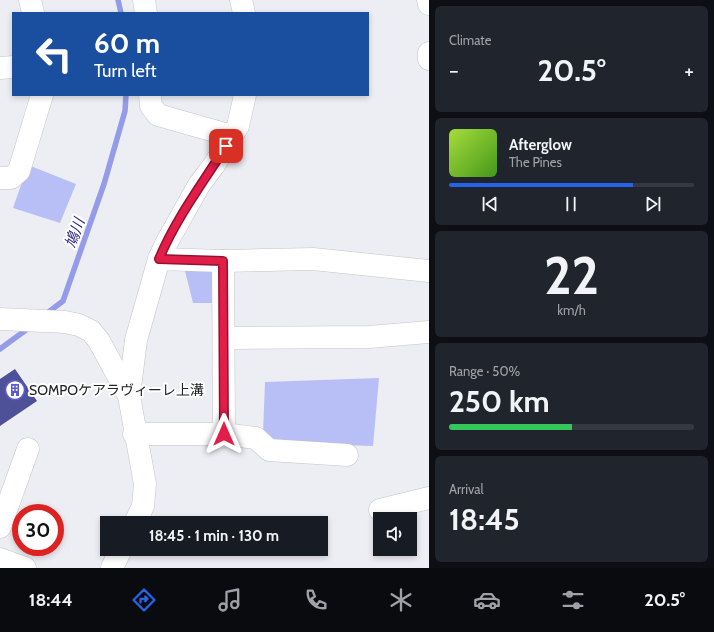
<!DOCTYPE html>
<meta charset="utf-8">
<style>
:root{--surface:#171b24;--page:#20242c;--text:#f1f3f6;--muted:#9ea1a6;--line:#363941;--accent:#2563eb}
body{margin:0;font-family:Cabin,"Noto Sans JP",sans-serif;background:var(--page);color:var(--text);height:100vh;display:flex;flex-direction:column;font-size:15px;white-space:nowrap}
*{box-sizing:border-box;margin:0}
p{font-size:13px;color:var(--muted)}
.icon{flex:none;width:22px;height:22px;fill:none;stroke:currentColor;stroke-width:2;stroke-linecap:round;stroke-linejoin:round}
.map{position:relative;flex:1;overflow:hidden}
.drawer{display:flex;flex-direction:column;gap:6px;padding:6px;background:#0d0f14;width:285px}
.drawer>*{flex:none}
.top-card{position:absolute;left:12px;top:12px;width:357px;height:84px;border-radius:0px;box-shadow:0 2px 6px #0003;background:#1a4fa0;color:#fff;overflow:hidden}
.buttons{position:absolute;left:373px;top:512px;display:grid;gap:8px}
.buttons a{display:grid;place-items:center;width:44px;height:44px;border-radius:0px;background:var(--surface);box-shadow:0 2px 6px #0003;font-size:20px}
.speed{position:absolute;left:12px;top:504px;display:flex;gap:8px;font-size:20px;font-weight:700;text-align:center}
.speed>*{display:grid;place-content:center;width:52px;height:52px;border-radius:50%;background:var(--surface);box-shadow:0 2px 6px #0003;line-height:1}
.speed .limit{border:6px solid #d22;background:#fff;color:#111}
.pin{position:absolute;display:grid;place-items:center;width:34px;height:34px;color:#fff;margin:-17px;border-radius:8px;box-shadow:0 2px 6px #0006}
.me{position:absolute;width:44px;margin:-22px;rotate:0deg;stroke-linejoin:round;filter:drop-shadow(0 0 3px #0008)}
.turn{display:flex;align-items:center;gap:14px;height:84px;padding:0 16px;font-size:18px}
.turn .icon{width:52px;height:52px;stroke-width:2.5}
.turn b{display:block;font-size:28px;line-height:34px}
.big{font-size:30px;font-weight:700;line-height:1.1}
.drawer .card{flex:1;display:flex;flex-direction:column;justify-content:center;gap:6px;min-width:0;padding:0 14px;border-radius:6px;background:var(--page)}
.drawer .dial{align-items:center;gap:0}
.dial b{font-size:52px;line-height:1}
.song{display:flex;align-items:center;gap:12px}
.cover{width:48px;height:48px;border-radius:6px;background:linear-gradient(135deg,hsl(80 70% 55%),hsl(100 70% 35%))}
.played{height:4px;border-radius:2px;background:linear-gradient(90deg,var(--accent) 75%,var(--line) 75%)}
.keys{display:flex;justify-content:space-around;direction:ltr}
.heat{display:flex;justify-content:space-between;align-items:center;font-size:22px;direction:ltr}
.charge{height:6px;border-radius:3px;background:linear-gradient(90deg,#34c759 50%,var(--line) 0)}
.trip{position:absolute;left:100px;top:516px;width:228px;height:40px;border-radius:0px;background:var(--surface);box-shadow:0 2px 6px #0003;font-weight:700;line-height:40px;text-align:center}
.tabs{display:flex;height:64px;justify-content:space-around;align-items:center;background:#090b0e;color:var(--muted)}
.tabs .icon{width:28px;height:28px}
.tabs .active{color:var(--accent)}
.tabs b{font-size:18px;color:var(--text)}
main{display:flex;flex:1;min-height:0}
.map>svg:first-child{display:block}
</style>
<main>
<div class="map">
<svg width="429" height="568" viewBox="0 0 429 568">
<rect width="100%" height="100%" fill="#edeef3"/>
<g fill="#b8bff6">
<polygon points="28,165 76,184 60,223 13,208"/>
<polygon points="218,266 219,303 193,303 184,267"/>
<polygon points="379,378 373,446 271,443 263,433 265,382"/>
</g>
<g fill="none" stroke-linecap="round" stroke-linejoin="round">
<g stroke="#949be8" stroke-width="5.5">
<polyline points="118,0 121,13"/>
<polyline points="46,314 63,301 104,184 125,111 126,95"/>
<polyline points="0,349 30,327"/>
</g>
</g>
<polygon fill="#4e5198" points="15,369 37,401 0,426 0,379"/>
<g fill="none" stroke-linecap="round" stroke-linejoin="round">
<g stroke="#c3c4c9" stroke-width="23">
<g id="minor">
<polyline points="30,0 33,13"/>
<polyline points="144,0 146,13"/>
<polyline points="241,0 244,13"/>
<polyline points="428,0 429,4"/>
<polyline points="429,53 429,59"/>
<polyline points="0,68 13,67"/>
<polyline points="150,95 151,106 158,115 232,136"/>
<polyline points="0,178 11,178 19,171 42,95"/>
<polyline points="159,259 167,242 199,185 214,165 238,126 245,95"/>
<polyline points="223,261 224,434"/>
<polyline points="0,319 65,322 79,325 91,331 99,341 129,396 145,484 143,506 135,523"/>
<polyline points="225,338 369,337 429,332"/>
<polyline points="129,396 136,340 159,259 223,261 313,259 429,271"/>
<polyline points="134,434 224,434 256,438 269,450 347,455"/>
<polyline points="380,510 429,498"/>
<polyline points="0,527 28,449"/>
<polyline points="0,559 25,568"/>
<polyline points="112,568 121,549"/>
</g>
</g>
<use href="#minor" stroke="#fff" stroke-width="22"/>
</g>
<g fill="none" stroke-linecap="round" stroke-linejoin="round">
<g stroke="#92132f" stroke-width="10">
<path id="route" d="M224 434 223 261 159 259C176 218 203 183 226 146"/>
</g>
<use href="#route" stroke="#e11d48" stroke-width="7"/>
</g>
<defs>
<g id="building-ring" transform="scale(1)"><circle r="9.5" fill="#fff" stroke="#5d5bd3" stroke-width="1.5"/><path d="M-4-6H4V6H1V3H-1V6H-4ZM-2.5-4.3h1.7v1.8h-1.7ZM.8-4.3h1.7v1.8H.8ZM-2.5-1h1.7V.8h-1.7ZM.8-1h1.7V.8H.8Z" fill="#5d5bd3"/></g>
</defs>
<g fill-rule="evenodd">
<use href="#building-ring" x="15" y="390"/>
</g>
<g text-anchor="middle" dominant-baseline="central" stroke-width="4" stroke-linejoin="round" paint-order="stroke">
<g font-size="14" fill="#242527" stroke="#fff" text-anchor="start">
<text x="29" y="390">SOMPOケアラヴィーレ上溝</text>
</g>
<g font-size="15" font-style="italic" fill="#322c85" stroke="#fff">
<text transform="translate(75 233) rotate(-71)">鳩川</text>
</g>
</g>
</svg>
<div class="buttons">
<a><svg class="icon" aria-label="sound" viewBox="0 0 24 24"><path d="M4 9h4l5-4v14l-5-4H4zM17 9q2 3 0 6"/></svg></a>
</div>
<div class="speed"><div class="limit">30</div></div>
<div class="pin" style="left:226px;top:146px;background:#d93025"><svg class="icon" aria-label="arrive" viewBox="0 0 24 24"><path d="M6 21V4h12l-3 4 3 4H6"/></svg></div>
<svg class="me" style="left:224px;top:434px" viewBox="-20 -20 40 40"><path d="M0-17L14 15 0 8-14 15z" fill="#e11d48" stroke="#fff" stroke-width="4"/></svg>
<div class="trip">18:45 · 1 min · 130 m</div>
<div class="top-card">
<div class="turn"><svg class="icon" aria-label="left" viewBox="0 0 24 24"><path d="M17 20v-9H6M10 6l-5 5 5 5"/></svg><div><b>60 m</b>Turn left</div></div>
</div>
</div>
<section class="drawer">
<div class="card"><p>Climate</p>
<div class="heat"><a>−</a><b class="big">20.5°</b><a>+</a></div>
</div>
<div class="card">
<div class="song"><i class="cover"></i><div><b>Afterglow</b><p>The Pines</p></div></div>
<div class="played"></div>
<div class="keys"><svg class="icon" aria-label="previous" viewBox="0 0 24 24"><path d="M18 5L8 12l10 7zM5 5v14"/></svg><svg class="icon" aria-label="pause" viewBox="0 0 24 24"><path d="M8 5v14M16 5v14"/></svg><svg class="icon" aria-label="next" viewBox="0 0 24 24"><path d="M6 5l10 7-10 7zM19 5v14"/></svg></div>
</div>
<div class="card dial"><b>22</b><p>km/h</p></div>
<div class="card"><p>Range · 50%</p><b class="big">250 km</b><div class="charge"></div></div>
<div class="card"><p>Arrival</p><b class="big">18:45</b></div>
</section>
</main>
<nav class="tabs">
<b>18:44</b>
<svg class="icon active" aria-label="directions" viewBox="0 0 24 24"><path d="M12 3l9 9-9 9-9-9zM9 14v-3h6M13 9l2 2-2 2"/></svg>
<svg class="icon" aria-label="music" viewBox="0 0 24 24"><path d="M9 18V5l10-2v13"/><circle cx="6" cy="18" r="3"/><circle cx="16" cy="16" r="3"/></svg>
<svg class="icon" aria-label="phone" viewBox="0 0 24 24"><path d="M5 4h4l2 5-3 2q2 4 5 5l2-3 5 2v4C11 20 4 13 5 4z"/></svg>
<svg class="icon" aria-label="climate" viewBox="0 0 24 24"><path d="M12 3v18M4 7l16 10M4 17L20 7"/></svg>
<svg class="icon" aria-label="car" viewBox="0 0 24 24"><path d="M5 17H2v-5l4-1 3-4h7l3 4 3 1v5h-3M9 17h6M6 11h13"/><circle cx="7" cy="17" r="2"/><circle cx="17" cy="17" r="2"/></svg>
<svg class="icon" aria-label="filters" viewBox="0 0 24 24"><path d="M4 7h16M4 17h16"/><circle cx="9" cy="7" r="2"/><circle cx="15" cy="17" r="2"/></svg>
<b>20.5°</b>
</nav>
